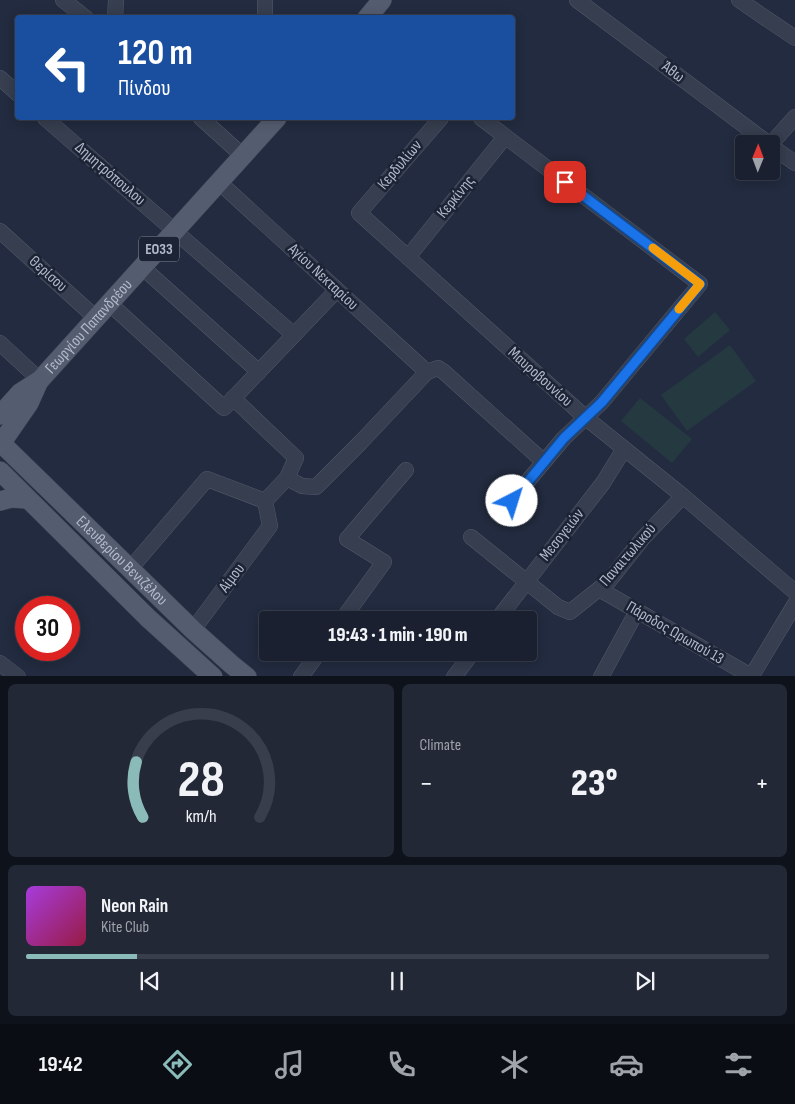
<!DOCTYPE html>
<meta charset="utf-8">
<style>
:root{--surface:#1a202f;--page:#232837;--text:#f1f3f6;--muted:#9fa3aa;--line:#383e4b;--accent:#8bbbb9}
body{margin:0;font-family:"Sofia Sans Condensed",sans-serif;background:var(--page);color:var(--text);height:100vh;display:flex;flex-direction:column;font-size:19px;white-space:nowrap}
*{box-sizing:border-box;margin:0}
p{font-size:16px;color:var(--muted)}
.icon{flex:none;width:28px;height:28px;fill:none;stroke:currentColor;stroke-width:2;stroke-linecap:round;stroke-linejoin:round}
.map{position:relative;height:676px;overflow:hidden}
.side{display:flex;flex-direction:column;gap:8px;padding:8px;background:#0e121a;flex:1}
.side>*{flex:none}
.guide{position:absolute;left:15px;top:15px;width:500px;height:105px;border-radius:5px;box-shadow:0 2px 12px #0003,0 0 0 1px var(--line);background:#1a4fa0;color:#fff;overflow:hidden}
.needle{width:32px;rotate:1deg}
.buttons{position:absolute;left:735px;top:135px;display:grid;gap:10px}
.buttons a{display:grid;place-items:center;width:45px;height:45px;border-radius:5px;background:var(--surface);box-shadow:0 2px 12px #0003,0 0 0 1px var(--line);font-size:25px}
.speed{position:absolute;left:15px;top:596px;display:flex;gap:10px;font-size:25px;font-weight:700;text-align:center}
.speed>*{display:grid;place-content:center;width:65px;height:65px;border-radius:50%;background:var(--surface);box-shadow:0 2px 12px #0003,0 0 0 1px var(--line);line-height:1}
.speed .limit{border:8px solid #d22;background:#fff;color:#111}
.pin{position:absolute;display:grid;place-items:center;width:42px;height:42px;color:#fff;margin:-21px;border-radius:10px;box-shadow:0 2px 8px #0006}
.me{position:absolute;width:55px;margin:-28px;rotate:40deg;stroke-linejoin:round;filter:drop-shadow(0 0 4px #0008)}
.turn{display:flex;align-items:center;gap:18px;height:105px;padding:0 20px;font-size:22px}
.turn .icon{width:65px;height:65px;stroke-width:2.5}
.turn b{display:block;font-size:35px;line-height:42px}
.big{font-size:38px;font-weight:800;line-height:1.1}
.side .card{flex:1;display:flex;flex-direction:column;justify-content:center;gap:8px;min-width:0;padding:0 18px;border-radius:8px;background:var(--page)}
.side .dial{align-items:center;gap:0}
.dial svg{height:130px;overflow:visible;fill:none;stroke:var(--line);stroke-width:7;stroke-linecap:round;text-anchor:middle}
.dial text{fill:var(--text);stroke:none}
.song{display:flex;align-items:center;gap:15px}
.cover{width:60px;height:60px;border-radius:8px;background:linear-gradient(135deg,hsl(280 70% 55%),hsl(340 70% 35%))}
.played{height:5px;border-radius:2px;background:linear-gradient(90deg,var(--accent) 15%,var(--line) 15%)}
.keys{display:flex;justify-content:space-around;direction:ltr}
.heat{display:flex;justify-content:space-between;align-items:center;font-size:28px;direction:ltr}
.side .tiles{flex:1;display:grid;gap:8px;grid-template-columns:1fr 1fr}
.card:last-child{grid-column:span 2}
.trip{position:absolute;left:259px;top:611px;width:278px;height:50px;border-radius:5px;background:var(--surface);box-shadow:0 2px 12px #0003,0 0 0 1px var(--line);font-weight:800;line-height:50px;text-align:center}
.tabs{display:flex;height:80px;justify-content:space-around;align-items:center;background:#0a0d13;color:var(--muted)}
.tabs .icon{width:35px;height:35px}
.tabs .current{color:var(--accent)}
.tabs b{font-size:22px;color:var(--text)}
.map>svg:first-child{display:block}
</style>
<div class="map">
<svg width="795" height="677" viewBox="0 0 795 677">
<rect width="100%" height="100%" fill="#222b3f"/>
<g fill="#243a40">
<polygon points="715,312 730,330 698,357 684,339"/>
<polygon points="730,345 756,381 687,431 661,395"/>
<polygon points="640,398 692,439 672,463 621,421"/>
</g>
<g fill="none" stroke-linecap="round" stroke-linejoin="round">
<g stroke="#51596a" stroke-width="16">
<g id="minor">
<polyline points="63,0 86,18"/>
<polyline points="577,0 769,144"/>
<polyline points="739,0 795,38"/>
<polyline points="115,18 116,0"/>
<polyline points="265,18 265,0"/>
<polyline points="0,78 18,94"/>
<polyline points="45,118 294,335"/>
<polyline points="201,118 243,156"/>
<polyline points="441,118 359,213 586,418 683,496 795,592"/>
<polyline points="481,118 700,284 602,402 564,438 511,501"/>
<polyline points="771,144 795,117"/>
<polyline points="771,146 795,163"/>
<polyline points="219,182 427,372"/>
<polyline points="0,231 96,318"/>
<polyline points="408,257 505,137"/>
<polyline points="142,267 259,372"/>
<polyline points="109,303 224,408 337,290"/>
<polyline points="0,343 40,380"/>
<polyline points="287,478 302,486 316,487 360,443 427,372 438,368 444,372 544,462"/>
<polyline points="471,537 558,607 570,612 609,581 643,538 683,496"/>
<polyline points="130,569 207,479 265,501"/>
<polyline points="599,589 751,676"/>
<polyline points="342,620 384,562 347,539 406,470"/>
<polyline points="497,620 603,483 624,449"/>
<polyline points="193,630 270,526 265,501 287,478 296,458 233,398"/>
<polyline points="0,663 18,677"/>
<polyline points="301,677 319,652"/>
<polyline points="454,677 473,652"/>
<polyline points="601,677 637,611"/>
<polyline points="751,677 795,604"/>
</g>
</g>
<g stroke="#3f4758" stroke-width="20">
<g id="major">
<polyline points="367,18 382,0"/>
<path id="s1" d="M0 415 20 393 40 380 277 118"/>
<path id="s2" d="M0 442 193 630 231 664 247 677"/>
<polyline points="0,445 29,403 38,383"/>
<polyline points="0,471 148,618 213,677"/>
<polyline points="0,501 11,498 27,499"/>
</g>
</g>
<use href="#minor" stroke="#363e4f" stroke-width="15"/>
<use href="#major" stroke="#545c6f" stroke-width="19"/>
</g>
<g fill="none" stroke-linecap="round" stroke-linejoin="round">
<g stroke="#114b97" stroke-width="12">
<polyline id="route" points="512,501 564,438 602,402 700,284 565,182"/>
</g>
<use href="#route" stroke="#1a73e8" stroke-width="9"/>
<polyline stroke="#f59e0b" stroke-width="9" points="653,248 700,284 679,309"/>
</g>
<g text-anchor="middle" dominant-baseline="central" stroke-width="5" stroke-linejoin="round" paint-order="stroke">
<rect fill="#1b2334" stroke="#858c9d" stroke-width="1" x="139" y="236.5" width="40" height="25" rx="4"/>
<g font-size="15" font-weight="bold" fill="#b2b9ca">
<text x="159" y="249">ΕΟ33</text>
</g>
<g font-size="16" fill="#b2b9ca" stroke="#1b2334">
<text transform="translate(673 72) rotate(37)">Άθω</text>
<text transform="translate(400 165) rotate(-50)">Κερδυλίων</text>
<text transform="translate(110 174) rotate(41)">Δημητρόπουλου</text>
<text transform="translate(456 197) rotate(-51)">Κερκίνης</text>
<text transform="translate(48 274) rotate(42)">Θερίσου</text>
<text transform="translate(323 277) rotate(43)">Αγίου Νεκταρίου</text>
<text stroke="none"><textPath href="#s1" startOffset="126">Γεωργίου Παπανδρέου</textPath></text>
<text transform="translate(540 377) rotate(42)">Μαυροβουνίου</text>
<text transform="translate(562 535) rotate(-52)">Μεσογειών</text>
<text transform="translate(628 555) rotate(-49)">Παναιτωλικού</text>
<text stroke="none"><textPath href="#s2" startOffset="170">Ελευθερίου Βενιζέλου</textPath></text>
<text transform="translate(232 578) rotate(-53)">Αίμου</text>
<text transform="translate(675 633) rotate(30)">Πάροδος Ωρωπού 13</text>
</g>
</g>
</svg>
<div class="buttons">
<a><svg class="needle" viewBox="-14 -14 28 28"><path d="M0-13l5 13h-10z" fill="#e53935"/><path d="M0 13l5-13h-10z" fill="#9fa3aa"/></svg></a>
</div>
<div class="speed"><div class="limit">30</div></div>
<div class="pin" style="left:565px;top:182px;background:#d93025"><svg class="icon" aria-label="arrive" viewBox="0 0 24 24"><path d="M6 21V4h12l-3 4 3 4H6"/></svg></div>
<svg class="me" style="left:512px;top:501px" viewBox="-20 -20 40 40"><circle r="19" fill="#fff"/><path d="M0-13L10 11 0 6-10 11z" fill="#1a73e8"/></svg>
<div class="trip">19:43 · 1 min · 190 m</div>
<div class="guide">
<div class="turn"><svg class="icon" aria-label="left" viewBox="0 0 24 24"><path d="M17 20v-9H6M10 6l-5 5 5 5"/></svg><div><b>120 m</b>Πίνδου</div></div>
</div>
</div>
<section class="side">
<div class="tiles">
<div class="card dial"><svg viewBox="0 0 100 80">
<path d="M14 69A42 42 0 1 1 86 69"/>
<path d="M14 69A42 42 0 0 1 10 35" stroke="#8bbbb9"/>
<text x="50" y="56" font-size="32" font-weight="700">28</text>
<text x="50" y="72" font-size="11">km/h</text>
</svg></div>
<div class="card"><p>Climate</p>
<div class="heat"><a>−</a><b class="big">23°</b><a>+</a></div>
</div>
<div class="card">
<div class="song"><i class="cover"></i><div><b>Neon Rain</b><p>Kite Club</p></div></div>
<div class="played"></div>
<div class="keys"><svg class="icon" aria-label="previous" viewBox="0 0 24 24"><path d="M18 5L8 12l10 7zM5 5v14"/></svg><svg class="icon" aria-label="pause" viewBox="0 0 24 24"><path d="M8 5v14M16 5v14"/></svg><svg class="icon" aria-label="next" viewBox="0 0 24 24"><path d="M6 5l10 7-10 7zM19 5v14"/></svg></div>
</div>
</div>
</section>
<nav class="tabs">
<b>19:42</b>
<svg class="icon current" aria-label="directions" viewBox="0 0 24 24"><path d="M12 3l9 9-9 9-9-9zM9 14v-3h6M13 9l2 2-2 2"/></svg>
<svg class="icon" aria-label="music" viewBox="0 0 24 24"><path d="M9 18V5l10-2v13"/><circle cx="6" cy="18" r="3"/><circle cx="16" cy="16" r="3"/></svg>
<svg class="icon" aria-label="phone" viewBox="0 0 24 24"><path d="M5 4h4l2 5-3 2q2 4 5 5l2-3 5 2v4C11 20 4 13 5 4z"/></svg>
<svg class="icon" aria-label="climate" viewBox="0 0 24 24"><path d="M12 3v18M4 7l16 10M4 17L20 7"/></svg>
<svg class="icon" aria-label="car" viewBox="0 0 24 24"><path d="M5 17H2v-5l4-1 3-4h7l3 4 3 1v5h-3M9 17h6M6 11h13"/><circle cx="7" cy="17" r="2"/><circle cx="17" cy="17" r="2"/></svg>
<svg class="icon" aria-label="filters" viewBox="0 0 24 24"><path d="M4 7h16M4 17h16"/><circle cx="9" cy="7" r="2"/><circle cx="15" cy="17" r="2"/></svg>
</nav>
